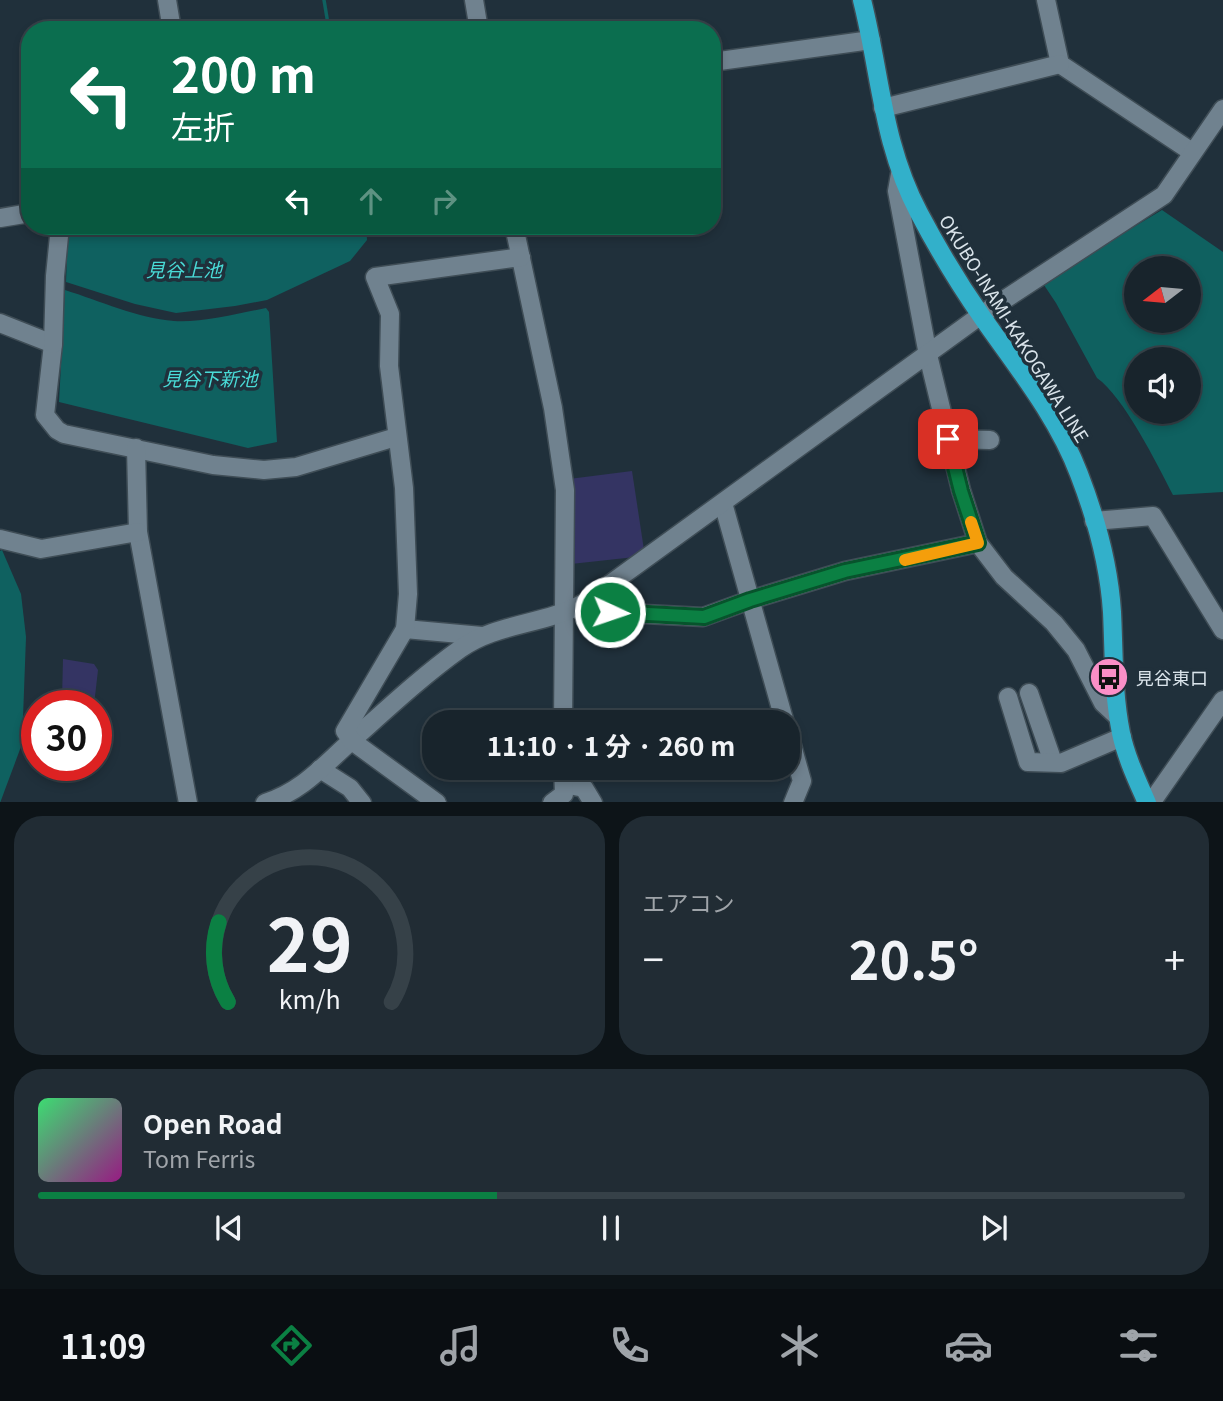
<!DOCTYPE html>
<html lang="ja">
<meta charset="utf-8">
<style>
:root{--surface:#18242c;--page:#212c34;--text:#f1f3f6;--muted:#9fa4a9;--line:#364148;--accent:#0b8043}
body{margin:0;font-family:Georgia,"Noto Sans JP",serif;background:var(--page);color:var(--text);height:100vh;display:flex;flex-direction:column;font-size:26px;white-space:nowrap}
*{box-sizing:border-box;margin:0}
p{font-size:23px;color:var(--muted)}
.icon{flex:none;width:38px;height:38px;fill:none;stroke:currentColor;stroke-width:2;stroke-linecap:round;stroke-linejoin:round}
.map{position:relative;height:802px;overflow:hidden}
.details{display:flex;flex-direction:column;gap:14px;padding:14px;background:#0d1418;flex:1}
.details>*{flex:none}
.banner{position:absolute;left:21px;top:21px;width:700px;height:214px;border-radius:28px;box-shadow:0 4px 10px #0003,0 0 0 2px var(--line);background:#0b6e4f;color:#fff;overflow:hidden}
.needle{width:46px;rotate:254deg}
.controls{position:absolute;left:1124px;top:256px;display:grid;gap:14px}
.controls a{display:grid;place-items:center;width:77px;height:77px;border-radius:50%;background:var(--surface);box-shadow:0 4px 10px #0003,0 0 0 2px var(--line);font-size:35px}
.speed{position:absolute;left:21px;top:690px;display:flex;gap:14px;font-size:35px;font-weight:700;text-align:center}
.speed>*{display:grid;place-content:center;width:91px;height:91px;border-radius:50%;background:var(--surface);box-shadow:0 4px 10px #0003,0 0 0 2px var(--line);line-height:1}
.speed .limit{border:10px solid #d22;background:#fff;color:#111}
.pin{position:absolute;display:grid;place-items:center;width:60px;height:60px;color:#fff;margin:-30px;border-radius:14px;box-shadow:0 4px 10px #0006}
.me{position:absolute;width:77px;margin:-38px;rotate:93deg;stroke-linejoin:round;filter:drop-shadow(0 0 5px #0008)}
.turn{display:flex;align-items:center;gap:24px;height:147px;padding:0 35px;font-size:32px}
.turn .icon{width:91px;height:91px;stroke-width:2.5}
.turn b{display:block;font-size:49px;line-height:60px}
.lanes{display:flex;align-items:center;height:66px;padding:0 35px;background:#0003;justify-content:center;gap:35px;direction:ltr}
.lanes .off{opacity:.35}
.big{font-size:52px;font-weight:700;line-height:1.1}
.details .card{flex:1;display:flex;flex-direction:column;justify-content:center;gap:10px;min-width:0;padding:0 24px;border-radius:28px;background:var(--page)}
.details .dial{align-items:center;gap:0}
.dial svg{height:182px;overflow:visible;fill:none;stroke:var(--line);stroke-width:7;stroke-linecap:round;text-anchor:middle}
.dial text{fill:var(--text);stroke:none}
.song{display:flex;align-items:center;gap:21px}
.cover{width:84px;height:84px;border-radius:10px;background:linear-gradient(135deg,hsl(140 70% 55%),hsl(310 70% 35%))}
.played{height:7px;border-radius:4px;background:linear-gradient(90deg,var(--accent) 40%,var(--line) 40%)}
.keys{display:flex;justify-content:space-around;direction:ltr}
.heat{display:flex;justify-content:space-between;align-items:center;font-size:38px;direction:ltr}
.details .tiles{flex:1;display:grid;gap:14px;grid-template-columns:1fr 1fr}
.card:last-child{grid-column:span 2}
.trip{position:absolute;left:422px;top:710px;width:378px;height:70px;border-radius:28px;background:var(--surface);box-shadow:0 4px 10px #0003,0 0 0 2px var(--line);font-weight:700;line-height:70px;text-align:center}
.tab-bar{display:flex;height:112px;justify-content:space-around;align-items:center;background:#0a0e12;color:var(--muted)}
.tab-bar .icon{width:49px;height:49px}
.tab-bar .on{color:var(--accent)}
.tab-bar b{font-size:32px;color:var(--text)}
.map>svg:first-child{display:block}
</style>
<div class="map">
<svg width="1223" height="803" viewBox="0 0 1223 803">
<rect width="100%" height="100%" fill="#20303b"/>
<g fill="#343463">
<polygon points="632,471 644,550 635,557 571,564 569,479"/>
<polygon points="63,659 94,664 98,670 94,705 62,700"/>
</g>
<g fill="#0f6160" fill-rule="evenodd">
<path d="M1162 210 1223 252V492L1173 495C1157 464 1124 397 1097 378L1056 303 1042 282ZM1136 268H1188V320H1136ZM1136 359H1188V411H1136Z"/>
<polygon points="76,226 366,226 367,240 350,261 267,300 235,306 176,313 135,304 66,282 68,233"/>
<path d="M65 290C100 301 137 318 174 321 200 323 240 313 266 308L269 312 277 442 248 448 59 402Z"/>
<polygon points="2,550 21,594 26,637 22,744 0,803 0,551"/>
</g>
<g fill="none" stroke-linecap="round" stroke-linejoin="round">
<polyline stroke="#0f6160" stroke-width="3.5" points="324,0 329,30"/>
<g stroke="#3f4d56" stroke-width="21">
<g id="minor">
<polyline points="167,0 172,30"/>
<polyline points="474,0 479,30"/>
<polyline points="1046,0 1060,64 1192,152"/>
<polyline points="712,62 871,40"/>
<polyline points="883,108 1060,64"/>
<polyline points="900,174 897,191 928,355 961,490 978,543 1004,577 1054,623 1076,650 1103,703 1118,717"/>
<polyline points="0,218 30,213"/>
<polyline points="514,226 553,408 565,490 563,723"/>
<polyline points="0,323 53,344 45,415 57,430 64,434 213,465 264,470 296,467 396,437"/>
<polyline points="53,344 55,276 60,226"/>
<polyline points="948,439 990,440"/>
<polyline points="136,448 138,532 188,803"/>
<polyline points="723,503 785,723"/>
<polyline points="1094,521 1153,516 1223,630"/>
<polyline points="0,539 41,549 138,532"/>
<polyline points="584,603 586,611 703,617 750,600 845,571 978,543"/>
<polyline points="405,629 482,636"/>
<polyline points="1029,693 1053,762"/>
<polyline points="1008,697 1028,762 1061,763 1122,737"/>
<polyline points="788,731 802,781 793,803"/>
<polyline points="320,769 350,788 362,803"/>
<polyline points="564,784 584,788 593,803"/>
<path d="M265 803C302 791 322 767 350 742 386 710 421 677 460 649 496 623 544 625 584 603L981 315 1164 195 1223 109"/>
<polyline points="437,803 352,741 345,731 405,629 408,594 404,488 389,366 390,314 375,277 521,257"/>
<polyline points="552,803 564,794 563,768"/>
<polyline points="1151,803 1223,700"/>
</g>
</g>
<g stroke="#3f4d56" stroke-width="21">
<path id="major" d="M862 0C881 75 882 143 919 213 938 249 959 284 982 317 1017 367 1057 416 1079 474 1096 518 1109 565 1112 612 1114 653 1113 693 1121 733 1126 757 1137 780 1147 803"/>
</g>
<use href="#minor" stroke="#70828f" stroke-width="18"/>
<use href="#major" stroke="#32b0ca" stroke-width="18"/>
</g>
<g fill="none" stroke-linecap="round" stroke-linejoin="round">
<g stroke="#07532c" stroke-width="18">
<polyline id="route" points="610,612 704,617 750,600 845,571 978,543 961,491 948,439"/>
</g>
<use href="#route" stroke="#0b8043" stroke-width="12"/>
<polyline stroke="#f59e0b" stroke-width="12" points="905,560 978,543 971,522"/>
</g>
<defs>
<g id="bus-disc" transform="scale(2.0125)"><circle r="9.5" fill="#fa8fc7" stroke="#20303b"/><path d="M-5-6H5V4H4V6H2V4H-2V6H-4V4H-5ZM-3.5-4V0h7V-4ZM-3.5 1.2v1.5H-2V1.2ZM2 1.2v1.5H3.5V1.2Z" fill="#111"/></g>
</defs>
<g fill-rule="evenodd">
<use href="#bus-disc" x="1109" y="677"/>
</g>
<g text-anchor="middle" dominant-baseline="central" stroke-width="7" stroke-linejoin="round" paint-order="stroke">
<g font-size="18" fill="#dae4eb" stroke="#20303b">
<text transform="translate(1015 328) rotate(58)">OKUBO-INAMI-KAKOGAWA LINE</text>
</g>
<g font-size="18" fill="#dae4eb" stroke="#20303b" text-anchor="start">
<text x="1136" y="677">見谷東口</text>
</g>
<g font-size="19" font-style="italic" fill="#49dbd7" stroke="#20303b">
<text x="184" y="268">見谷上池</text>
<text x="210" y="377">見谷下新池</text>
</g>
</g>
</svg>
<div class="controls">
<a><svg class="needle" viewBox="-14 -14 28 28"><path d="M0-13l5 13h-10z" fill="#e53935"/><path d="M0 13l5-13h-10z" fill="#9fa4a9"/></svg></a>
<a><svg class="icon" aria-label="sound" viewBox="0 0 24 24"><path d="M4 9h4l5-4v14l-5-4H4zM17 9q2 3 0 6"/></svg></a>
</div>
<div class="speed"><div class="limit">30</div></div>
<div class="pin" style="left:948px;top:439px;background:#d93025"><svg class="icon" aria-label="arrive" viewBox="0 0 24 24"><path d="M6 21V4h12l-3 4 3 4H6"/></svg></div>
<svg class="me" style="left:610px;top:612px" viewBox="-20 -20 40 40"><circle r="17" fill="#0b8043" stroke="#fff" stroke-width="3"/><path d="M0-11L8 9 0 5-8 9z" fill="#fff"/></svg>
<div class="trip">11:10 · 1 分 · 260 m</div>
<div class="banner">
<div class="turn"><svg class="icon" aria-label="left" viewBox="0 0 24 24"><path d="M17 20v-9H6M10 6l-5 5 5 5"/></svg><div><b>200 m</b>左折</div></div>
<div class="lanes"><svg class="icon" aria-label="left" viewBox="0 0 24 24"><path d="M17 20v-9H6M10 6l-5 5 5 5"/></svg><svg class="icon off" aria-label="ahead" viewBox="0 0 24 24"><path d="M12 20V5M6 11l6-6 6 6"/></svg><svg class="icon off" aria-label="right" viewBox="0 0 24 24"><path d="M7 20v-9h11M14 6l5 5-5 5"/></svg></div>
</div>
</div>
<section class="details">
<div class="tiles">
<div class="card dial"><svg viewBox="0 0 100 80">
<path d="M14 69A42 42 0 1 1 86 69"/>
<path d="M14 69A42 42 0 0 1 10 34" stroke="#0b8043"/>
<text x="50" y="56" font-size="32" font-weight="700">29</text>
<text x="50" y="72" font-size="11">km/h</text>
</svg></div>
<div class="card"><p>エアコン</p>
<div class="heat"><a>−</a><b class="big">20.5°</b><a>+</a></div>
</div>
<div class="card">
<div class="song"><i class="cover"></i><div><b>Open Road</b><p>Tom Ferris</p></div></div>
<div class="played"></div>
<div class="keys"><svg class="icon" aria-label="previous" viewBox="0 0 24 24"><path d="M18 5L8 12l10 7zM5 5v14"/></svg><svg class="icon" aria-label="pause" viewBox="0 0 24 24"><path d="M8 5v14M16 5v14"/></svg><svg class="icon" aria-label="next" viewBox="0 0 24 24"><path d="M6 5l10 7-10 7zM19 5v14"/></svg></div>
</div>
</div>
</section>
<nav class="tab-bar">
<b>11:09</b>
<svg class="icon on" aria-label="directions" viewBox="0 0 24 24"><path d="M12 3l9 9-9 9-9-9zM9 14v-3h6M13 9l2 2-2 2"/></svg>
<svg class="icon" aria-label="music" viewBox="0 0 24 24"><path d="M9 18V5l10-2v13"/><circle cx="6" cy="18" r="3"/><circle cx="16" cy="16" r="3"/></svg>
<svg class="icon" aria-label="phone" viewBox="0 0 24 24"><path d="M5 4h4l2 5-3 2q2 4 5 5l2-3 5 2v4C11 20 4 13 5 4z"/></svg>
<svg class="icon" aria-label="climate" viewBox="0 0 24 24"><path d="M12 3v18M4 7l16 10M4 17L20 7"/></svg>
<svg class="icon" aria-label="car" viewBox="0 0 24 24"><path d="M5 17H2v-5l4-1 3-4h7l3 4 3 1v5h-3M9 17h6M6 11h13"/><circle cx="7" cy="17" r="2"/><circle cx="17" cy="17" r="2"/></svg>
<svg class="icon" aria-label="filters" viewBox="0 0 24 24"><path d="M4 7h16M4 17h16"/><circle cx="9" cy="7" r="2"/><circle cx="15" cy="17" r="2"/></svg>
</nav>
